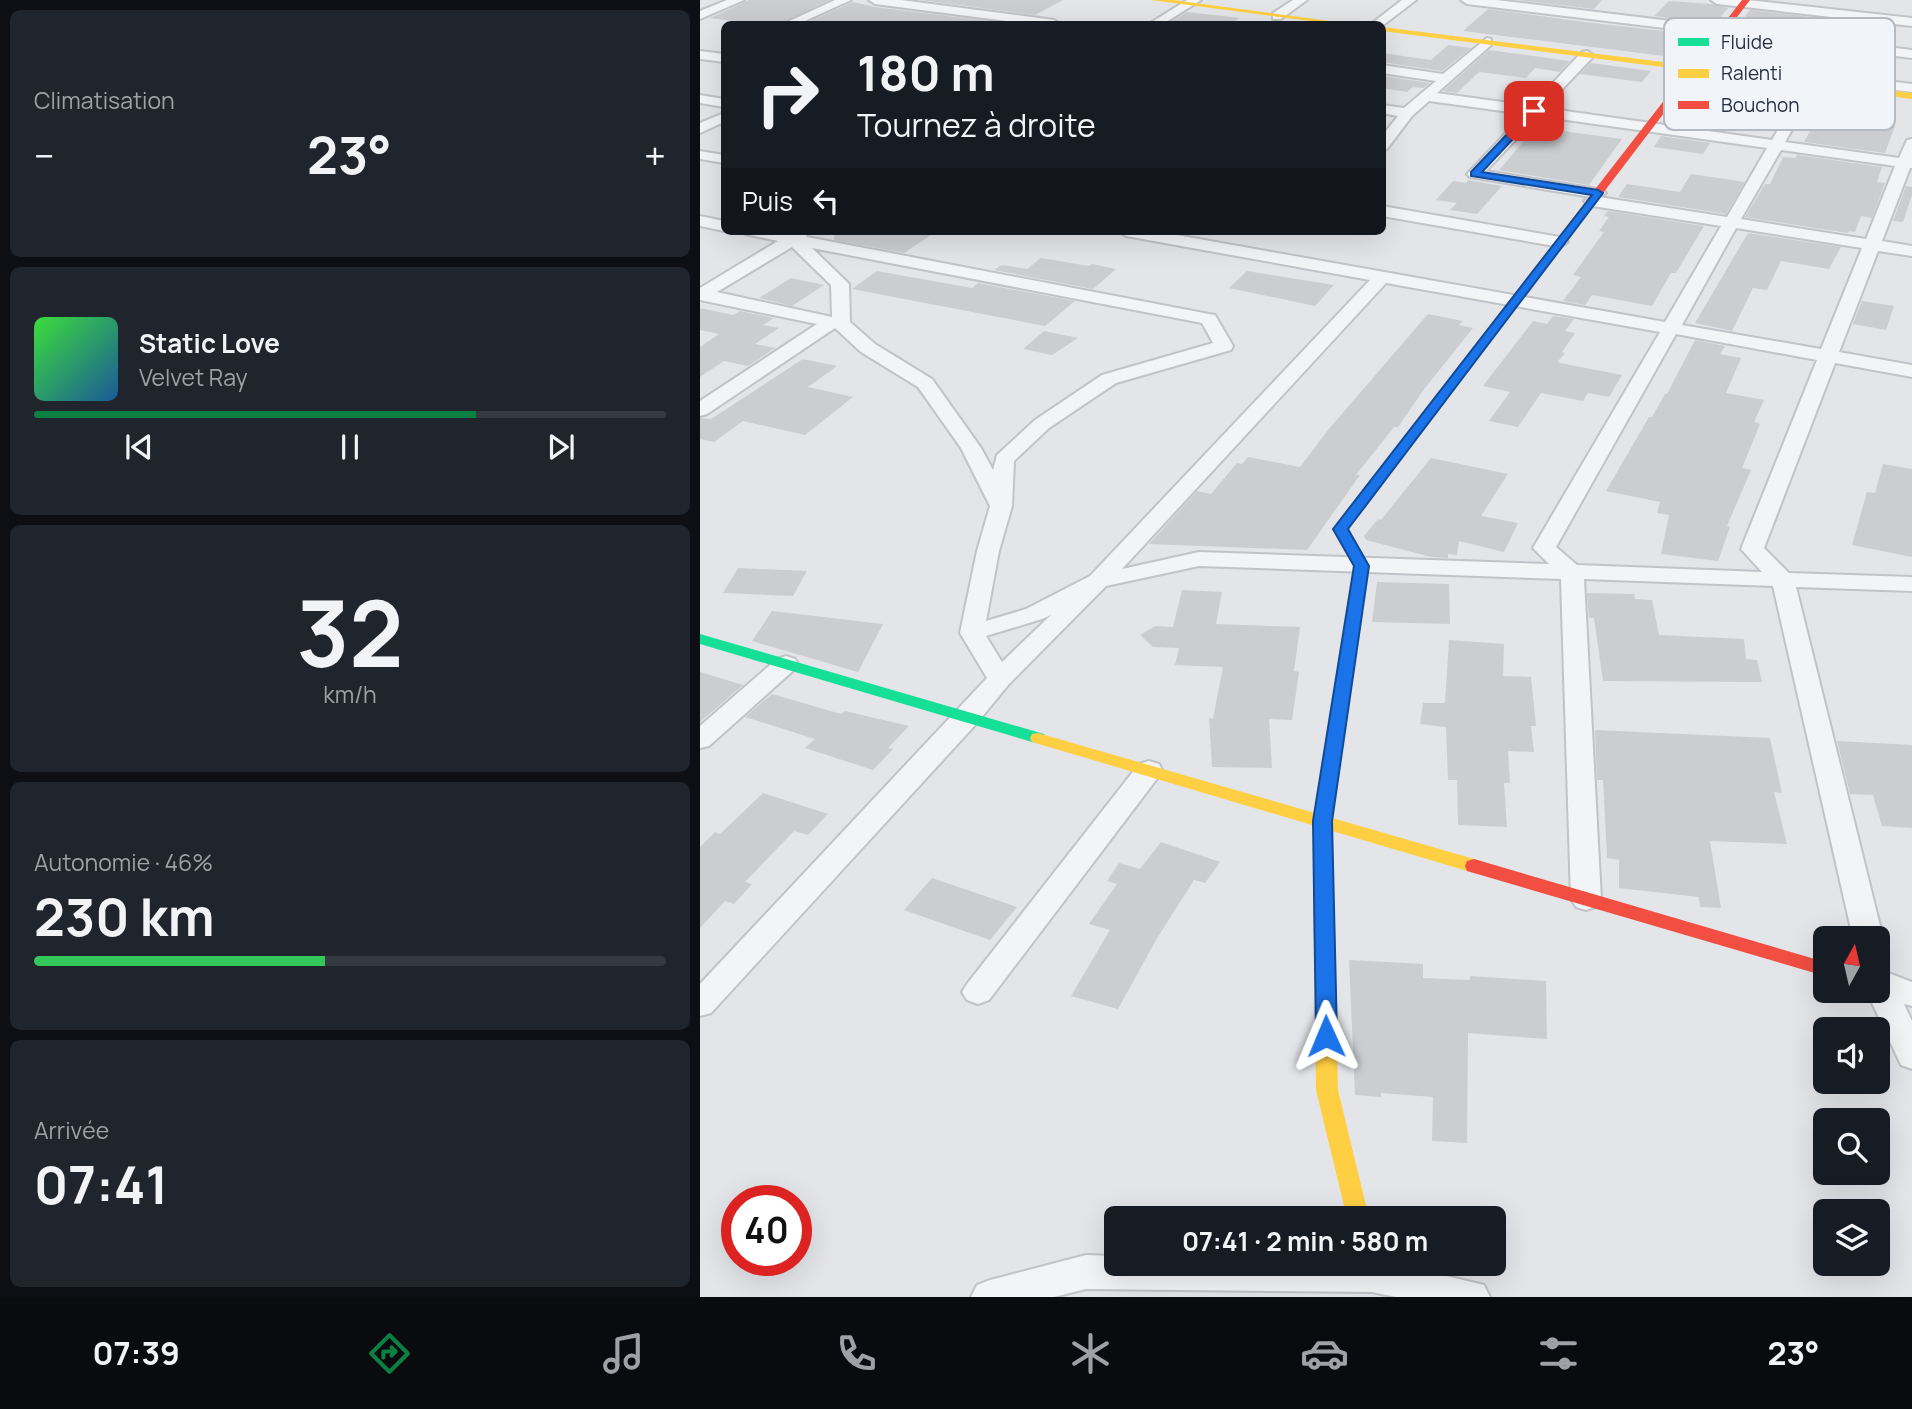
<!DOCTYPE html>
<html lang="fr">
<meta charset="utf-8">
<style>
:root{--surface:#171b24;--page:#20242c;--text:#f1f3f6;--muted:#9ea1a6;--line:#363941;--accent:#0b8043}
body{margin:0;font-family:Manrope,sans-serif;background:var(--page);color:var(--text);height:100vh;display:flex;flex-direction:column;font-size:26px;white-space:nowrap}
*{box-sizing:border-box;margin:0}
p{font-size:23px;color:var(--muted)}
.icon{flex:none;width:38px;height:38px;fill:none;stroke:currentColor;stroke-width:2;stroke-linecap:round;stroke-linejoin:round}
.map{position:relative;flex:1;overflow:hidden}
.sheet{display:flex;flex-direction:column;gap:10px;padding:10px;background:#0d0f14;width:700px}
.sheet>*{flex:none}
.banner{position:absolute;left:21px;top:21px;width:665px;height:214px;border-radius:10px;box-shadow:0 7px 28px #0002;background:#171b24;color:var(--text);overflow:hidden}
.needle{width:46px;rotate:8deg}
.controls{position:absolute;left:1113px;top:926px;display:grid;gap:14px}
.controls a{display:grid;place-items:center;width:77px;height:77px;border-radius:10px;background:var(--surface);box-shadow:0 7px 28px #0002;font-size:35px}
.speed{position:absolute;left:21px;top:1185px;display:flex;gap:14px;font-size:35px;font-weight:700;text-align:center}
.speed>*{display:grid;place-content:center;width:91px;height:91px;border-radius:50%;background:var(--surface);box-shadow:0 7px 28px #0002;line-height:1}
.speed .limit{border:10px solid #d22;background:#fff;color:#111}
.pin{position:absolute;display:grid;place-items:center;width:60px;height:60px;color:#fff;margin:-30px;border-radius:14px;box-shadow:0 4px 10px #0006}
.me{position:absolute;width:77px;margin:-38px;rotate:359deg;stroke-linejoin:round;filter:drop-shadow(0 0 5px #0008)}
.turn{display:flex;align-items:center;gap:24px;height:147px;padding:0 21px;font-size:32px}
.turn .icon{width:91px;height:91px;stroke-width:2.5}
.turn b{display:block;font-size:49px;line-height:60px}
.then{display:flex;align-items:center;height:66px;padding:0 21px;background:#0003;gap:14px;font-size:26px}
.big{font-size:52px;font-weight:700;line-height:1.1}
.sheet .card{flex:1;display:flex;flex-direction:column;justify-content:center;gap:10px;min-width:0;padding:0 24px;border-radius:10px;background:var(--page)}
.sheet .dial{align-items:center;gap:0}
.dial b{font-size:91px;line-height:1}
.song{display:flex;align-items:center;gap:21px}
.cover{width:84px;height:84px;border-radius:10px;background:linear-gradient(135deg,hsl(120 70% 55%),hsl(210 70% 35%))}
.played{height:7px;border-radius:4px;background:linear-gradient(90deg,var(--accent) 70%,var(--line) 70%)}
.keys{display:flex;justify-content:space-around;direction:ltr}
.heat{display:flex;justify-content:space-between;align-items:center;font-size:38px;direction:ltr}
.charge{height:10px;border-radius:5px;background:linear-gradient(90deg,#34c759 46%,var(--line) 0)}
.trip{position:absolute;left:404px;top:1206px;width:402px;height:70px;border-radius:10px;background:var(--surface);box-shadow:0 7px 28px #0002;font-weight:700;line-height:70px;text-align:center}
.tabs{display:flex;height:112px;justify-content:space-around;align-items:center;background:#090b0e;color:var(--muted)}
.tabs .icon{width:49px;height:49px}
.tabs .current{color:var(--accent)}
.tabs b{font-size:32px;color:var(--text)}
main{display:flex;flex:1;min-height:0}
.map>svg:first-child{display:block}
</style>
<main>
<section class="sheet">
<div class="card"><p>Climatisation</p>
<div class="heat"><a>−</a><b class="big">23°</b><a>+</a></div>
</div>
<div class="card">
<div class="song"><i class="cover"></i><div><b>Static Love</b><p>Velvet Ray</p></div></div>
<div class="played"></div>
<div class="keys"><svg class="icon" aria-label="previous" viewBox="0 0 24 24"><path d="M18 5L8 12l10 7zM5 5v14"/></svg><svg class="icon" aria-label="pause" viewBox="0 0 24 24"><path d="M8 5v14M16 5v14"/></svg><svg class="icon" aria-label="next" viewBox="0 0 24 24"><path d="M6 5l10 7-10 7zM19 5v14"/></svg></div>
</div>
<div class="card dial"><b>32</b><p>km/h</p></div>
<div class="card"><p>Autonomie · 46%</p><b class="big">230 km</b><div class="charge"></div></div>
<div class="card"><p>Arrivée</p><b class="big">07:41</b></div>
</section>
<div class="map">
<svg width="1212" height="1297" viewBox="0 0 1212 1297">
<rect width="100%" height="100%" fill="#e3e5e9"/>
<g fill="#cccdd1">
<polygon points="49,0 129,0 81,24 57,24 10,18"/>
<polygon points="221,0 363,0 335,15"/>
<polygon points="818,0 902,0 894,9"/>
<polygon points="969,1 1012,4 1028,8 1015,24 946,15 954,16"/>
<polygon points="153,2 175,7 313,24 103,24"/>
<polygon points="788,9 885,22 1006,36 988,59 763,31"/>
<polygon points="1050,10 1129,19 1118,36 1037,26"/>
<polygon points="487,12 540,18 530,24 467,24"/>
<polygon points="748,45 771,48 742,71 682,62 682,53 731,60"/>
<polygon points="789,50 870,61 860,72 835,68 826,78 779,72 757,93 743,91"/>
<polygon points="891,63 951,71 942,82 880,74"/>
<polygon points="682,76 730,83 723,88 713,87 707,92 682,88"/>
<polygon points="1009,79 1098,90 1090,104 1055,99 1039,124 1023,122 1018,130 970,123 986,103 990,103"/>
<polygon points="1117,93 1137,95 1131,107 1157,110 1155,114 1173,116 1170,123 1195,126 1185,153 1104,142 1123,108 1109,106"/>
<polygon points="837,126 870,132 922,139 889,185 799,170"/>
<polygon points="961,136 1010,143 1003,154 954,147"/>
<polygon points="1097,155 1182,167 1177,182 1185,183 1172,218 1161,216 1155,232 1149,231 1148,233 1045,217 1065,184 1070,184 1083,157 1095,158"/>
<polygon points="991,174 1045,182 1026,214 918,197 927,184 980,192"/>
<polygon points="768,180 802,186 777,214 750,210 757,203 736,200 753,181 766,183"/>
<polygon points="1206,186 1212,187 1212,195 1203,222 1193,221"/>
<polygon points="908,211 1004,226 976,273 971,273 952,306 892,295 885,305 863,301 881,277 873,275 904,232 899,231 909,217 904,216"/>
<polygon points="135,231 237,231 204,253 134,240"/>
<polygon points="1048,233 1141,247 1129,269 1081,261 1067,290 1053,288 1032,331 995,323"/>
<polygon points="341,258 389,266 392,264 416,269 393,289 294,270 302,265 327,269"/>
<polygon points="177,271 272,288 278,283 375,301 345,326 152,289"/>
<polygon points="547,271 634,285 615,306 529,288"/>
<polygon points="91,278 124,285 92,306 59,298"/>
<polygon points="1162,301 1194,306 1186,330 1153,324"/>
<polygon points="0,308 33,315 40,311 74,318 63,325 79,328 55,344 75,348 48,366 24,361 0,377 0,347 19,334 0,330"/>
<polygon points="728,314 763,321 759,325 773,328 725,388 698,427 694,427 656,475 660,475 607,550 449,544 497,491 511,494 537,463 542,464 548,457 600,467 628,430"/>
<polygon points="853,316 874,319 865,331 875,333 862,352 865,353 858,361 860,363 922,375 909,397 888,393 883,401 841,393 818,427 789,421 810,392 783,386 833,321 847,324"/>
<polygon points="344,331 378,338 352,355 323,349"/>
<polygon points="995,340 1025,346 1020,354 1041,358 1026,393 1064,400 1054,422 1060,424 1042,468 1051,470 1027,526 1030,527 1018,561 961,554 969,515 957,513 960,502 906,491 949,417 952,417 965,394 967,394"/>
<polygon points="103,359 137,366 108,387 153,397 105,435 43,421 14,442 0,439 0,418 11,419"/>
<polygon points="731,458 808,474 781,516 818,523 804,552 759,541 757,555 748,554 748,558 731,557 666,540 664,536 678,519 681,520"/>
<polygon points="1183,464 1212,469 1212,557 1152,545 1167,492 1175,493"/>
<polygon points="38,568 107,571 93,596 23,593"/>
<polygon points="677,582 749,584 750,624 672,622"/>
<polygon points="482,590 522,592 516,624 600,627 594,671 599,672 592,720 569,719 572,768 512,767 509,718 513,719 523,667 475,665 479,648 453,647 440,635 455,626 473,627"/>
<polygon points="887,593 934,594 935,599 952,600 959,635 1044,639 1046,659 1057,660 1062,682 903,681 894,618 889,618"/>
<polygon points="72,611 183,624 158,672 52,641"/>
<polygon points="749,640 804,644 803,676 831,677 836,726 831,726 834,752 808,751 810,783 804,783 807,827 758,825 757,780 748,780 746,727 720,724 723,703 745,703"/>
<polygon points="0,672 43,685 0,722"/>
<polygon points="72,694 141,714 145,711 209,726 188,748 193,749 173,770 105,748 115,739 45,717"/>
<polygon points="895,730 1070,738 1082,793 1074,792 1087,844 1010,841 1021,908 1000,907 999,897 919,888 919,860 907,858 903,780 897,780"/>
<polygon points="1137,741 1212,745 1212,828 1182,826 1173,795 1150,794"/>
<polygon points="63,793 128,814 108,835 94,831 45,882 52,884 34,904 25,901 0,928 0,847 15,832 20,834"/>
<polygon points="461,842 520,862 505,883 494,880 456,940 418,1009 371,996 410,930 389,924 417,884 407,881 419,863 440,869"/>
<polygon points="232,878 317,907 290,940 204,910"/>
<polygon points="649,960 723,964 723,978 770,980 770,976 846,981 847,1039 768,1033 767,1143 732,1141 733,1097 681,1093 681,1097 655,1095"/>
</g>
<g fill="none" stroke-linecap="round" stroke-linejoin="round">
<g stroke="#c1c3c7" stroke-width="4">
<g id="street">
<polygon points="27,0 44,0 0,19 0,11"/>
<polygon points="135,0 151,0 98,24 83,24"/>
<polygon points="169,0 201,0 354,20 360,24 330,24 175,4"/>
<polygon points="487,0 501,0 463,24 449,24"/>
<polygon points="593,0 607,0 581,19 573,19 573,13"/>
<polygon points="702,0 716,0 682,26 671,24"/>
<polygon points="761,0 796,0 1212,50 1212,58 767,4"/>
<polygon points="1011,0 1048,0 1212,18 1212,26 1017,4"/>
<path d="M787 38 791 39V45L737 93 831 106 882 52 887 51 893 55 892 58 844 108 1072 140 1105 83 1112 79 1119 83 1085 142 1199 158 1207 140 1212 139V168H1210L1182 241 1212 246V256L1178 251 1139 352 1212 365V377L1135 363 1064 548 1089 573 1212 577V591L1096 587 1183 938 1179 946 1178 938H1153L1073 586 884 579 901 899 896 907 886 910 876 907 871 899 861 579 499 566 406 586 309 684 277 723 11 1013 0 1016V984L287 678 260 633 277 551 290 506 261 448 218 387 161 352 135 328 7 414 0 416V401L117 324 0 300V288L78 241 45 234 43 231 91 234 104 231 107 237 509 314 515 315 533 346 531 350 416 383 349 428 314 461 312 506 299 551 286 621 326 609 390 576 670 280 426 236 418 231H454L965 322 1021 226 892 206 884 201 891 197 770 177 767 174 770 171 824 114 729 101 712 116 687 149 682 150V136L698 116 682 113V105L704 108 736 81 682 73V65L743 74ZM838 116 1067 148 1027 217 899 197 906 193 903 190 786 171ZM1081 150 1195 166 1166 239 1041 219ZM1036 228 1162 248 1121 349 982 325ZM92 247 131 285 132 317 17 292ZM112 248 502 323 513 343 402 375 335 420 297 455 293 470 281 448 232 379 175 344 150 322 149 284ZM686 283 960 332 833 548 849 564 499 552 422 569ZM976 334 1117 360 1041 549 1062 572 877 565 856 547ZM351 615 302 662 286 636 342 619Z"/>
<polygon points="0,51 24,54 24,62 0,59"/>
<polygon points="1157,77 1212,84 1212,92 1161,86 1158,91 1148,91 1146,88 1152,78"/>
<polygon points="0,95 24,99 24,107 0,103"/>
<polygon points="24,113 24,122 0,133 0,123"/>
<polygon points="0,151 24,155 24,163 0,159"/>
<polygon points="682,206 860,237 868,242 860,247 682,216"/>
<polygon points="0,216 24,221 24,231 0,226"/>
<polygon points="86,656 95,659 98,664 95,669 9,746 0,748 0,726 77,659"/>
<polygon points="449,761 459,764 462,770 459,776 289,1000 278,1004 267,1000 262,992 267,984 439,764"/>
<polygon points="1178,969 1212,982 1212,1006 1204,1004 1212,1021 1212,1069 1201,1065 1166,990 1178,990"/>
<polygon points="386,1255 416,1256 416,1264 696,1264 784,1285 790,1297 696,1297 672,1292 386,1289 354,1297 271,1297 277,1285 290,1280"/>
</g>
</g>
<use href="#street" fill="#f3f4f6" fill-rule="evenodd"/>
<polygon fill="#16e098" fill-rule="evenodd" points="0,634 344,734 346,738 338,743 332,742 0,644"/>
<g fill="#ffcf43" fill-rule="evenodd">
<polygon points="451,0 473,0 652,24 633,24"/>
<polygon points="682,27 1212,93 1212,99 682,31"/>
<polygon points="886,201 895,203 648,529 668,566 651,685 643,690 637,689 635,685 654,566 634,529"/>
<polygon points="338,733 781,861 783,866 781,871 774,873 332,742 330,738 332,734"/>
<polygon points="624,939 631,941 634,946 638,1090 669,1218 647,1218 616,1090 614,946 617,941"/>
</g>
<g fill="#f24e42" fill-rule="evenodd">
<polygon points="1042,0 1050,0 894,205 886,205 886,201"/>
<polygon points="643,680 651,685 631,821 634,946 631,951 624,953 617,951 614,946 613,821 635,685"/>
<polygon points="774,859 1125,962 1125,976 767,871 765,866 767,861"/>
</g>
</g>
<polygon fill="#1a73e8" stroke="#114b97" stroke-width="2" points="831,109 839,111 782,172 898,190 903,193 648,529 669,566 632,821 637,1036 634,1042 626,1044 619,1042 616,1036 613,821 654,566 633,529 892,195 771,176 771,172"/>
<rect x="964" y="18" width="231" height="112" rx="10" fill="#f1f4f8" stroke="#b5b9c2" stroke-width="2"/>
<rect x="978" y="38" width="31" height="8" fill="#16e098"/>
<rect x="978" y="69" width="31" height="9" fill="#ffcf43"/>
<rect x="978" y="101" width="31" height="8" fill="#f24e42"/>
<g font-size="19" fill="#283044">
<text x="1021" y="49">Fluide</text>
<text x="1021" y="80">Ralenti</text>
<text x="1021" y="112">Bouchon</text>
</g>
</svg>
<div class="controls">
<a><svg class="needle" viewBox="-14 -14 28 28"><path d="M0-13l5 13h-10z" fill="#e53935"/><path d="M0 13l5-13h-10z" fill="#9ea1a6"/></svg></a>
<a><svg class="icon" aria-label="sound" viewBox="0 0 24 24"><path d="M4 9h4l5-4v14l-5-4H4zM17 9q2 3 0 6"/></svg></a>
<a><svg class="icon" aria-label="search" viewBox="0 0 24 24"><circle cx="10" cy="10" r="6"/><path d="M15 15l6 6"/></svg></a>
<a><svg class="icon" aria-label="layers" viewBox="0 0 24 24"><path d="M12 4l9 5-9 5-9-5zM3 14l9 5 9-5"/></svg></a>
</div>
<div class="speed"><div class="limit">40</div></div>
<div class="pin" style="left:834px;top:111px;background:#d93025"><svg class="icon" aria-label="arrive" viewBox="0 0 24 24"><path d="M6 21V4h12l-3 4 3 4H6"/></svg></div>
<svg class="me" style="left:626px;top:1036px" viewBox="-20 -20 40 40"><path d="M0-17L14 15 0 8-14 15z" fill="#1a73e8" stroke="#fff" stroke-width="4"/></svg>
<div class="trip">07:41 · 2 min · 580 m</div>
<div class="banner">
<div class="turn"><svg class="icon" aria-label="right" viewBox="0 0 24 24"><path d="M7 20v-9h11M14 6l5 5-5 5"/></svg><div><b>180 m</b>Tournez à droite</div></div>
<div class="then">Puis<svg class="icon" aria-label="left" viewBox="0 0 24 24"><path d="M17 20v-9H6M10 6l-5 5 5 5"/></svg></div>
</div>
</div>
</main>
<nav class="tabs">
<b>07:39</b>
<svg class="icon current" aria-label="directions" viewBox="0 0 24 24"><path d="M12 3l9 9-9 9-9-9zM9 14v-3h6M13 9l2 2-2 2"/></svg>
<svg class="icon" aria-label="music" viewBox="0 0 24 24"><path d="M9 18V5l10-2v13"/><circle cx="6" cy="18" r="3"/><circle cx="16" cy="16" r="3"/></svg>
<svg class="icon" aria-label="phone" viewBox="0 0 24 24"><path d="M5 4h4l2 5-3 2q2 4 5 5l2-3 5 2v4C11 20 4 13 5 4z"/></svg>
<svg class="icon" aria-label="climate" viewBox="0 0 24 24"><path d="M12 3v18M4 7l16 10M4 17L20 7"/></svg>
<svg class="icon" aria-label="car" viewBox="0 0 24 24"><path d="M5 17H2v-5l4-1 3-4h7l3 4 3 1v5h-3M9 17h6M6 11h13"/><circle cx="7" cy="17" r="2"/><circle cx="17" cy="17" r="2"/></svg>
<svg class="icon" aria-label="filters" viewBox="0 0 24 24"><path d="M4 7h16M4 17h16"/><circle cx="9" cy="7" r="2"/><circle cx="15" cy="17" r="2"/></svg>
<b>23°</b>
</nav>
